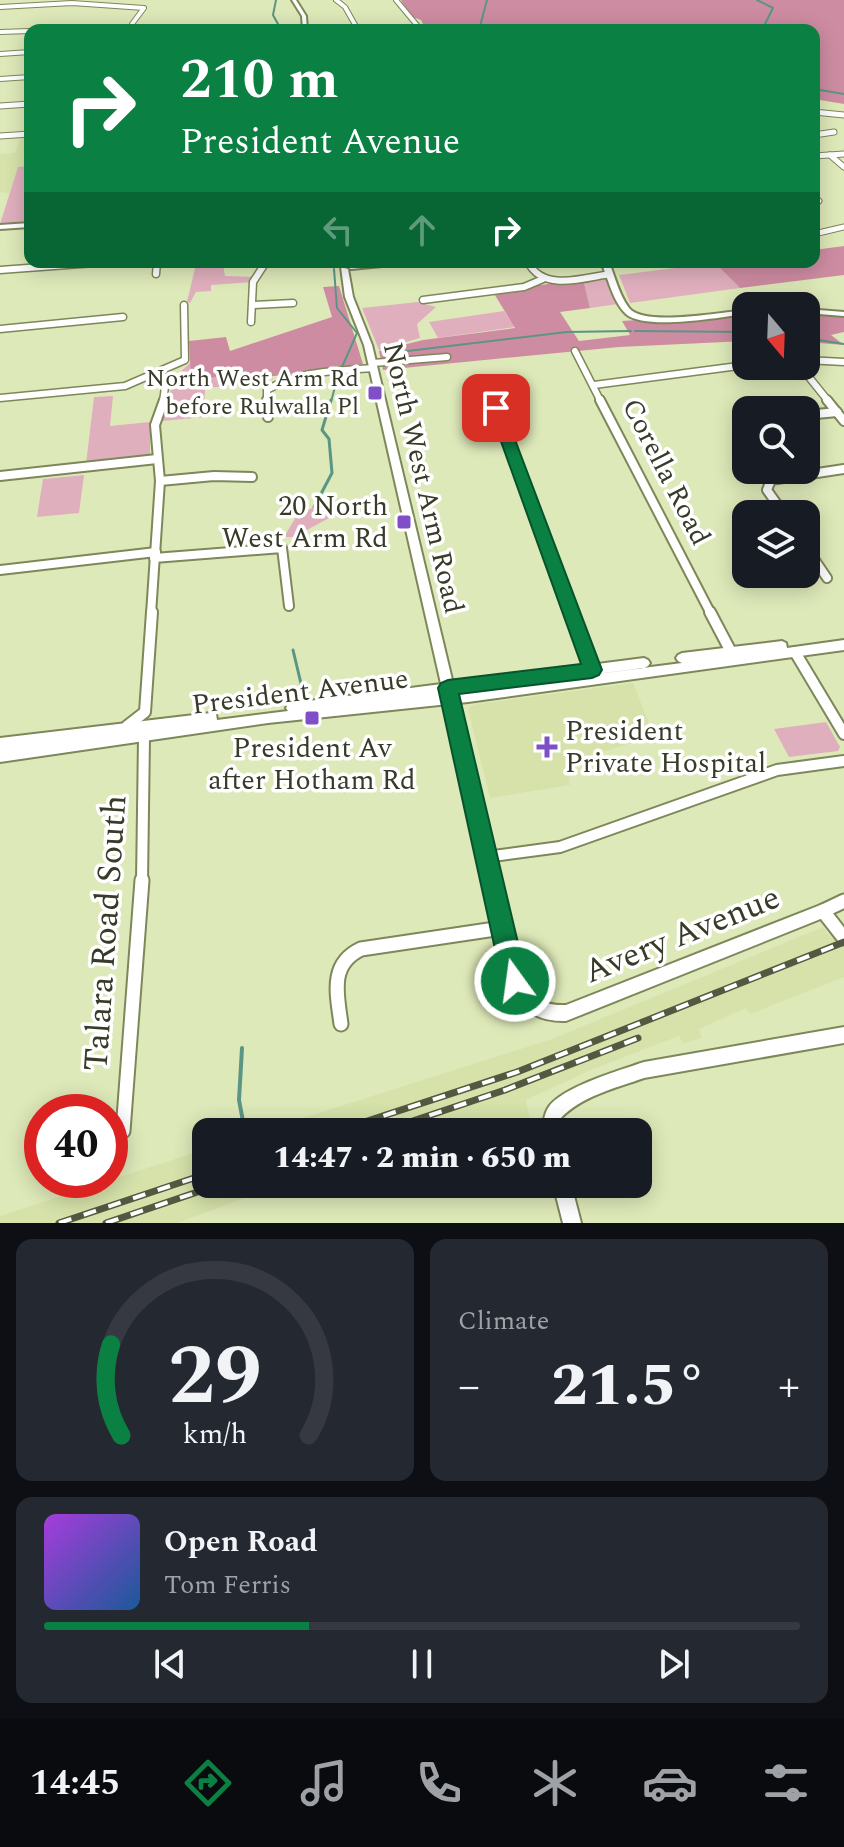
<!DOCTYPE html>
<meta charset="utf-8">
<style>
:root{--surface:#171b24;--page:#242831;--text:#f1f3f6;--muted:#9ea1a6;--line:#363941;--accent:#0b8043}
body{margin:0;font-family:Spectral,serif;background:var(--page);color:var(--text);height:100vh;display:flex;flex-direction:column;font-size:30px;white-space:nowrap}
*{box-sizing:border-box;margin:0}
p{font-size:26px;color:var(--muted)}
.icon{flex:none;width:44px;height:44px;fill:none;stroke:currentColor;stroke-width:2;stroke-linecap:round;stroke-linejoin:round}
.map{position:relative;height:1223px;overflow:hidden}
.panel{display:flex;flex-direction:column;gap:16px;padding:16px;background:#0d0f14;flex:1}
.panel>*{flex:none}
.banner{position:absolute;left:24px;top:24px;width:796px;height:244px;border-radius:16px;box-shadow:0 4px 20px #0003;background:#0b8043;color:#fff;overflow:hidden}
.needle{width:52px;rotate:161deg}
.controls{position:absolute;left:732px;top:292px;display:grid;gap:16px}
.controls a{display:grid;place-items:center;width:88px;height:88px;border-radius:16px;background:var(--surface);box-shadow:0 4px 20px #0003;font-size:40px}
.speed{position:absolute;left:24px;top:1094px;display:flex;gap:16px;font-size:40px;font-weight:700;text-align:center}
.speed>*{display:grid;place-content:center;width:104px;height:104px;border-radius:50%;background:var(--surface);box-shadow:0 4px 20px #0003;line-height:1}
.speed .limit{border:12px solid #d22;background:#fff;color:#111}
.pin{position:absolute;display:grid;place-items:center;width:68px;height:68px;color:#fff;margin:-34px;border-radius:16px;box-shadow:0 4px 12px #0006}
.me{position:absolute;width:88px;margin:-44px;rotate:346deg;stroke-linejoin:round;filter:drop-shadow(0 0 6px #0008)}
.turn{display:flex;align-items:center;gap:28px;height:168px;padding:0 24px;font-size:36px}
.turn .icon{width:104px;height:104px;stroke-width:2.5}
.turn b{display:block;font-size:56px;line-height:68px}
.lanes{display:flex;align-items:center;height:76px;padding:0 24px;background:#0003;justify-content:center;gap:40px;direction:ltr}
.lanes .off{opacity:.35}
.big{font-size:60px;font-weight:800;line-height:1.1}
.panel .tile{flex:1;display:flex;flex-direction:column;justify-content:center;gap:12px;min-width:0;padding:0 28px;border-radius:16px;background:var(--page)}
.panel .dial{align-items:center;gap:0}
.dial svg{height:208px;overflow:visible;fill:none;stroke:var(--line);stroke-width:7;stroke-linecap:round;text-anchor:middle}
.dial text{fill:var(--text);stroke:none}
.song{display:flex;align-items:center;gap:24px}
.cover{width:96px;height:96px;border-radius:12px;background:linear-gradient(135deg,hsl(280 70% 55%),hsl(210 70% 35%))}
.played{height:8px;border-radius:4px;background:linear-gradient(90deg,var(--accent) 35%,var(--line) 35%)}
.keys{display:flex;justify-content:space-around;direction:ltr}
.heat{display:flex;justify-content:space-between;align-items:center;font-size:44px;direction:ltr}
.panel .tiles{flex:1;display:grid;gap:16px;grid-template-columns:1fr 1fr}
.tile:last-child{grid-column:span 2}
.trip{position:absolute;left:192px;top:1118px;width:460px;height:80px;border-radius:16px;background:var(--surface);box-shadow:0 4px 20px #0003;font-weight:800;line-height:80px;text-align:center}
.tab-bar{display:flex;height:128px;justify-content:space-around;align-items:center;background:#090b0e;color:var(--muted)}
.tab-bar .icon{width:56px;height:56px}
.tab-bar .active{color:var(--accent)}
.tab-bar b{font-size:36px;color:var(--text)}
.map>svg:first-child{display:block}
</style>
<div class="map">
<svg width="844" height="1223" viewBox="0 0 844 1223">
<rect width="100%" height="100%" fill="#dee9b9"/>
<g fill="#d6e2aa">
<polygon points="21,137 30,137 30,166 18,167 9,193 0,192 0,154 15,153"/>
<polygon points="633,683 654,736 567,763 570,785 490,798 468,709 472,705"/>
<polygon points="823,927 831,938 844,934 844,977 750,1014 746,1008 699,1029 702,1038 683,1043 679,1036 593,1069 526,1100 532,1130 259,1132 552,1039"/>
<polygon points="206,1149 206,1184 283,1184 177,1223 0,1223 0,1216"/>
</g>
<g fill="#e0afbe">
<polygon points="30,166 30,222 0,224 18,167"/>
<polygon points="191,262 220,262 223,265 225,276 256,277 253,282 211,285 211,291 196,292 190,303 187,302 196,264"/>
<polygon points="715,263 740,288 630,303 619,275"/>
<polygon points="605,276 618,304 590,308 583,279"/>
<polygon points="418,302 436,307 417,324 420,338 379,350 362,308"/>
<polygon points="504,311 515,327 438,338 429,322"/>
<polygon points="191,362 191,380 219,377 230,382 275,378 255,384 205,388 204,417 162,421 174,378"/>
<polygon points="113,396 110,426 150,422 150,456 86,464 94,397"/>
<polygon points="84,475 79,513 37,517 43,479"/>
<polygon points="330,503 331,517 294,537 284,537 299,512"/>
<polygon points="826,722 840,747 838,751 789,757 774,729"/>
</g>
<g fill="#ce8ca2">
<polygon points="401,0 844,0 844,104 814,99 814,30 426,30 421,20 409,16"/>
<polygon points="844,246 844,275 740,288 715,263 814,262 814,250"/>
<polygon points="583,279 590,308 560,312 579,341 630,335 622,321 746,313 746,341 619,347 383,370 379,351 423,340 515,328 493,292"/>
<polygon points="339,286 363,364 230,382 219,377 191,380 189,341 226,337 230,351 332,317 323,287"/>
<polygon points="806,313 844,316 844,332 831,335 844,345 806,342"/>
</g>
<g fill="none" stroke-linecap="round" stroke-linejoin="round">
<g stroke="#5b9684" stroke-width="2">
<polyline points="757,0 773,8 762,30"/>
<polyline points="274,30 278,24 273,15 276,0"/>
<polyline points="479,30 487,0"/>
<polyline points="814,89 844,94"/>
<polyline points="334,269 337,308 357,333 342,367"/>
<polyline points="635,331 746,332"/>
<polyline points="806,338 844,344"/>
<polyline points="391,353 567,332 631,331"/>
<polyline points="331,402 338,375"/>
</g>
<g stroke="#5b9684" stroke-width="3">
<polyline points="314,507 332,473 329,439 322,430 331,400"/>
<polyline points="293,650 303,692"/>
</g>
<polyline stroke="#5b9684" stroke-width="4" points="242,1048 239,1100 245,1132"/>
<g stroke="#7d875a" stroke-width="6">
<g id="minor-far5">
<polyline points="336,0 345,7 358,30"/>
<polyline points="396,0 421,30"/>
<polyline points="0,7 72,3 144,8 132,24 134,30"/>
<polyline points="48,30 113,30"/>
<polyline points="0,32 30,31"/>
<polyline points="0,54 30,52"/>
<polyline points="0,79 30,77"/>
<polyline points="27,104 30,104"/>
</g>
</g>
<g stroke="#7d875a" stroke-width="7">
<g id="minor-far4">
<polyline points="0,106 30,104"/>
<polyline points="814,112 844,115"/>
<polyline points="814,135 834,132"/>
<polyline points="0,136 30,134"/>
<polyline points="830,155 844,167"/>
<polyline points="814,156 844,154"/>
<polyline points="814,197 819,201"/>
<polyline points="814,234 844,227"/>
</g>
</g>
<g stroke="#7d875a" stroke-width="9">
<g id="minor-far3">
<path d="M528 262C543 292 583 278 610 274"/>
<polyline points="0,270 108,262"/>
<polyline points="156,274 157,262"/>
<polyline points="423,300 524,287 543,279"/>
<polyline points="253,305 293,303"/>
<polyline points="251,322 253,282 266,262"/>
<polyline points="0,329 123,317"/>
<polyline points="575,351 601,402"/>
<polyline points="806,360 844,362"/>
<polyline points="373,363 447,357"/>
<polyline points="800,366 829,402"/>
<polyline points="159,373 166,379 163,402"/>
<polyline points="594,385 746,365"/>
<polyline points="0,398 125,386 185,360 184,305"/>
<path d="M267 402V390C300 370 337 371 374 368"/>
</g>
</g>
<g stroke="#7d875a" stroke-width="12">
<g id="minor-far2">
<polyline points="267,400 268,417"/>
<polyline points="600,400 711,614"/>
<polyline points="827,400 844,421"/>
<polyline points="496,408 571,614"/>
<polyline points="806,415 837,412"/>
<polyline points="0,476 157,459"/>
<polyline points="160,481 214,476 252,477"/>
<polyline points="784,514 767,490 771,480 844,469"/>
<polyline points="806,547 827,578"/>
<polyline points="154,558 282,548 289,606"/>
<polyline points="0,570 156,552"/>
<polyline points="151,614 160,481 155,425 164,400"/>
</g>
</g>
<g stroke="#7d875a" stroke-width="14">
<g id="minor-far1">
<polyline points="571,612 592,670"/>
<polyline points="710,612 730,650"/>
<polyline points="795,652 844,734"/>
<polyline points="127,726 145,712 152,612"/>
<polyline points="486,857 560,847 777,770 844,761"/>
<polyline points="142,882 144,738"/>
</g>
</g>
<g stroke="#7d875a" stroke-width="17">
<g id="minor">
<polyline points="844,901 823,911 844,938"/>
<path d="M341 1024C337 994 329 964 361 949L502 928"/>
<polyline points="123,1131 142,880"/>
</g>
</g>
<g stroke="#7d875a" stroke-width="4">
<g id="tertiary">
<polygon points="292,0 296,0 306,16 307,30 303,30 302,16"/>
<polygon points="30,223 30,227 0,229 0,225"/>
<polygon points="333,262 342,262 343,263 339,265"/>
<polygon points="381,262 407,262 403,264 351,269 347,267 351,265"/>
<path d="M601 262H609C615 277 619 295 629 308 644 327 722 312 746 310V314C721 317 645 331 626 314 613 302 608 278 601 262Z"/>
<polygon points="341,267 348,269 353,297 372,345 454,688 452,691 444,691 442,688 364,345 345,297"/>
<polygon points="806,309 844,312 844,316 806,313"/>
<path d="M451 694 455 696 457 699 522 980C532 999 545 1006 566 1005L823 904 828 906 830 911 828 916 566 1021C535 1022 519 1008 507 981L445 699 447 696Z"/>
<path d="M844 1027V1043L644 1078C616 1088 581 1096 560 1119L559 1132H543C543 1124 544 1115 548 1108 561 1087 621 1070 644 1062Z"/>
<polygon points="553,1184 571,1184 581,1223 563,1223"/>
</g>
</g>
<g stroke="#7d875a" stroke-width="4">
<polygon id="secondary" points="844,640 844,650 468,702 268,723 0,762 0,750 50,743 0,750 0,738 211,713 216,714 217,720 288,711 286,708 288,704 293,703 644,658 648,660 650,663 648,666 644,668 415,697 682,663 678,661 676,658 678,655 682,653 782,641 786,643 787,648"/>
</g>
<use href="#minor-far5" stroke="#fff" stroke-width="4"/>
<use href="#minor-far4" stroke="#fff" stroke-width="5"/>
<use href="#minor-far3" stroke="#fff" stroke-width="6"/>
<use href="#minor-far2" stroke="#fff" stroke-width="8"/>
<use href="#minor-far1" stroke="#fff" stroke-width="10"/>
<use href="#minor" stroke="#fff" stroke-width="13"/>
<use href="#tertiary" fill="#fff" fill-rule="evenodd"/>
<use href="#secondary" fill="#fff" fill-rule="evenodd"/>
<g stroke="#535840" stroke-width="7">
<g id="rail">
<polyline points="334,1132 517,1072 844,942"/>
<polyline points="380,1132 505,1090 638,1038"/>
<polyline points="59,1223 206,1174"/>
<polyline points="106,1223 221,1184"/>
</g>
</g>
<use href="#rail" stroke="#fff" stroke-width="4" stroke-dasharray="13" stroke-linecap="butt"/>
</g>
<polygon fill="#0b8043" stroke="#07532c" stroke-width="2" points="496,404 503,408 602,670 599,675 592,678 459,694 527,981 523,990 515,993 506,990 502,981 438,688 441,683 448,680 581,664 489,408"/>
<g fill="#7e4fc7" stroke="#fff" stroke-width="3">
<rect x="367" y="385" width="16" height="16" rx="4"/>
<rect x="396" y="514" width="16" height="16" rx="4"/>
<rect x="304" y="710" width="16" height="16" rx="4"/>
<path d="M543 735h8v8h8v8h-8v8h-8v-8h-8v-8h8z"/>
</g>
<g text-anchor="middle" dominant-baseline="central" stroke-width="7" stroke-linejoin="round" paint-order="stroke">
<g font-size="24" fill="#373b28" stroke="#fff" text-anchor="end">
<text x="359" y="379">North West Arm Rd<tspan x="359" dy="28">before Rulwalla Pl</tspan></text>
</g>
<g font-size="28" fill="#373b28" stroke="#fff">
<text transform="translate(666 472) rotate(63)">Corella Road</text>
<text transform="translate(423 478) rotate(77)">North West Arm Road</text>
<text transform="translate(300 692) rotate(-7)">President Avenue</text>
</g>
<g font-size="28" fill="#373b28" stroke="#fff" text-anchor="end">
<text x="388" y="506">20 North<tspan x="388" dy="32">West Arm Rd</tspan></text>
<text x="565" y="731" text-anchor="start">President<tspan x="565" dy="32">Private Hospital</tspan></text>
<text x="312" y="748" text-anchor="middle">President Av<tspan x="312" dy="32">after Hotham Rd</tspan></text>
</g>
<g font-size="34" fill="#373b28" stroke="#fff">
<text transform="translate(106 933) rotate(-86)">Talara Road South</text>
<text transform="translate(682 935) rotate(-22)">Avery Avenue</text>
</g>
</g>
</svg>
<div class="controls">
<a><svg class="needle" viewBox="-14 -14 28 28"><path d="M0-13l5 13h-10z" fill="#e53935"/><path d="M0 13l5-13h-10z" fill="#9ea1a6"/></svg></a>
<a><svg class="icon" aria-label="search" viewBox="0 0 24 24"><circle cx="10" cy="10" r="6"/><path d="M15 15l6 6"/></svg></a>
<a><svg class="icon" aria-label="layers" viewBox="0 0 24 24"><path d="M12 4l9 5-9 5-9-5zM3 14l9 5 9-5"/></svg></a>
</div>
<div class="speed"><div class="limit">40</div></div>
<div class="pin" style="left:496px;top:408px;background:#d93025"><svg class="icon" aria-label="arrive" viewBox="0 0 24 24"><path d="M6 21V4h12l-3 4 3 4H6"/></svg></div>
<svg class="me" style="left:515px;top:981px" viewBox="-20 -20 40 40"><circle r="17" fill="#0b8043" stroke="#fff" stroke-width="3"/><path d="M0-11L8 9 0 5-8 9z" fill="#fff"/></svg>
<div class="trip">14:47 · 2 min · 650 m</div>
<div class="banner">
<div class="turn"><svg class="icon" aria-label="right" viewBox="0 0 24 24"><path d="M7 20v-9h11M14 6l5 5-5 5"/></svg><div><b>210 m</b>President Avenue</div></div>
<div class="lanes"><svg class="icon off" aria-label="left" viewBox="0 0 24 24"><path d="M17 20v-9H6M10 6l-5 5 5 5"/></svg><svg class="icon off" aria-label="ahead" viewBox="0 0 24 24"><path d="M12 20V5M6 11l6-6 6 6"/></svg><svg class="icon" aria-label="right" viewBox="0 0 24 24"><path d="M7 20v-9h11M14 6l5 5-5 5"/></svg></div>
</div>
</div>
<section class="panel">
<div class="tiles">
<div class="tile dial"><svg viewBox="0 0 100 80">
<path d="M14 69A42 42 0 1 1 86 69"/>
<path d="M14 69A42 42 0 0 1 10 34" stroke="#0b8043"/>
<text x="50" y="56" font-size="32" font-weight="700">29</text>
<text x="50" y="72" font-size="11">km/h</text>
</svg></div>
<div class="tile"><p>Climate</p>
<div class="heat"><a>−</a><b class="big">21.5°</b><a>+</a></div>
</div>
<div class="tile">
<div class="song"><i class="cover"></i><div><b>Open Road</b><p>Tom Ferris</p></div></div>
<div class="played"></div>
<div class="keys"><svg class="icon" aria-label="previous" viewBox="0 0 24 24"><path d="M18 5L8 12l10 7zM5 5v14"/></svg><svg class="icon" aria-label="pause" viewBox="0 0 24 24"><path d="M8 5v14M16 5v14"/></svg><svg class="icon" aria-label="next" viewBox="0 0 24 24"><path d="M6 5l10 7-10 7zM19 5v14"/></svg></div>
</div>
</div>
</section>
<nav class="tab-bar">
<b>14:45</b>
<svg class="icon active" aria-label="directions" viewBox="0 0 24 24"><path d="M12 3l9 9-9 9-9-9zM9 14v-3h6M13 9l2 2-2 2"/></svg>
<svg class="icon" aria-label="music" viewBox="0 0 24 24"><path d="M9 18V5l10-2v13"/><circle cx="6" cy="18" r="3"/><circle cx="16" cy="16" r="3"/></svg>
<svg class="icon" aria-label="phone" viewBox="0 0 24 24"><path d="M5 4h4l2 5-3 2q2 4 5 5l2-3 5 2v4C11 20 4 13 5 4z"/></svg>
<svg class="icon" aria-label="climate" viewBox="0 0 24 24"><path d="M12 3v18M4 7l16 10M4 17L20 7"/></svg>
<svg class="icon" aria-label="car" viewBox="0 0 24 24"><path d="M5 17H2v-5l4-1 3-4h7l3 4 3 1v5h-3M9 17h6M6 11h13"/><circle cx="7" cy="17" r="2"/><circle cx="17" cy="17" r="2"/></svg>
<svg class="icon" aria-label="filters" viewBox="0 0 24 24"><path d="M4 7h16M4 17h16"/><circle cx="9" cy="7" r="2"/><circle cx="15" cy="17" r="2"/></svg>
</nav>
